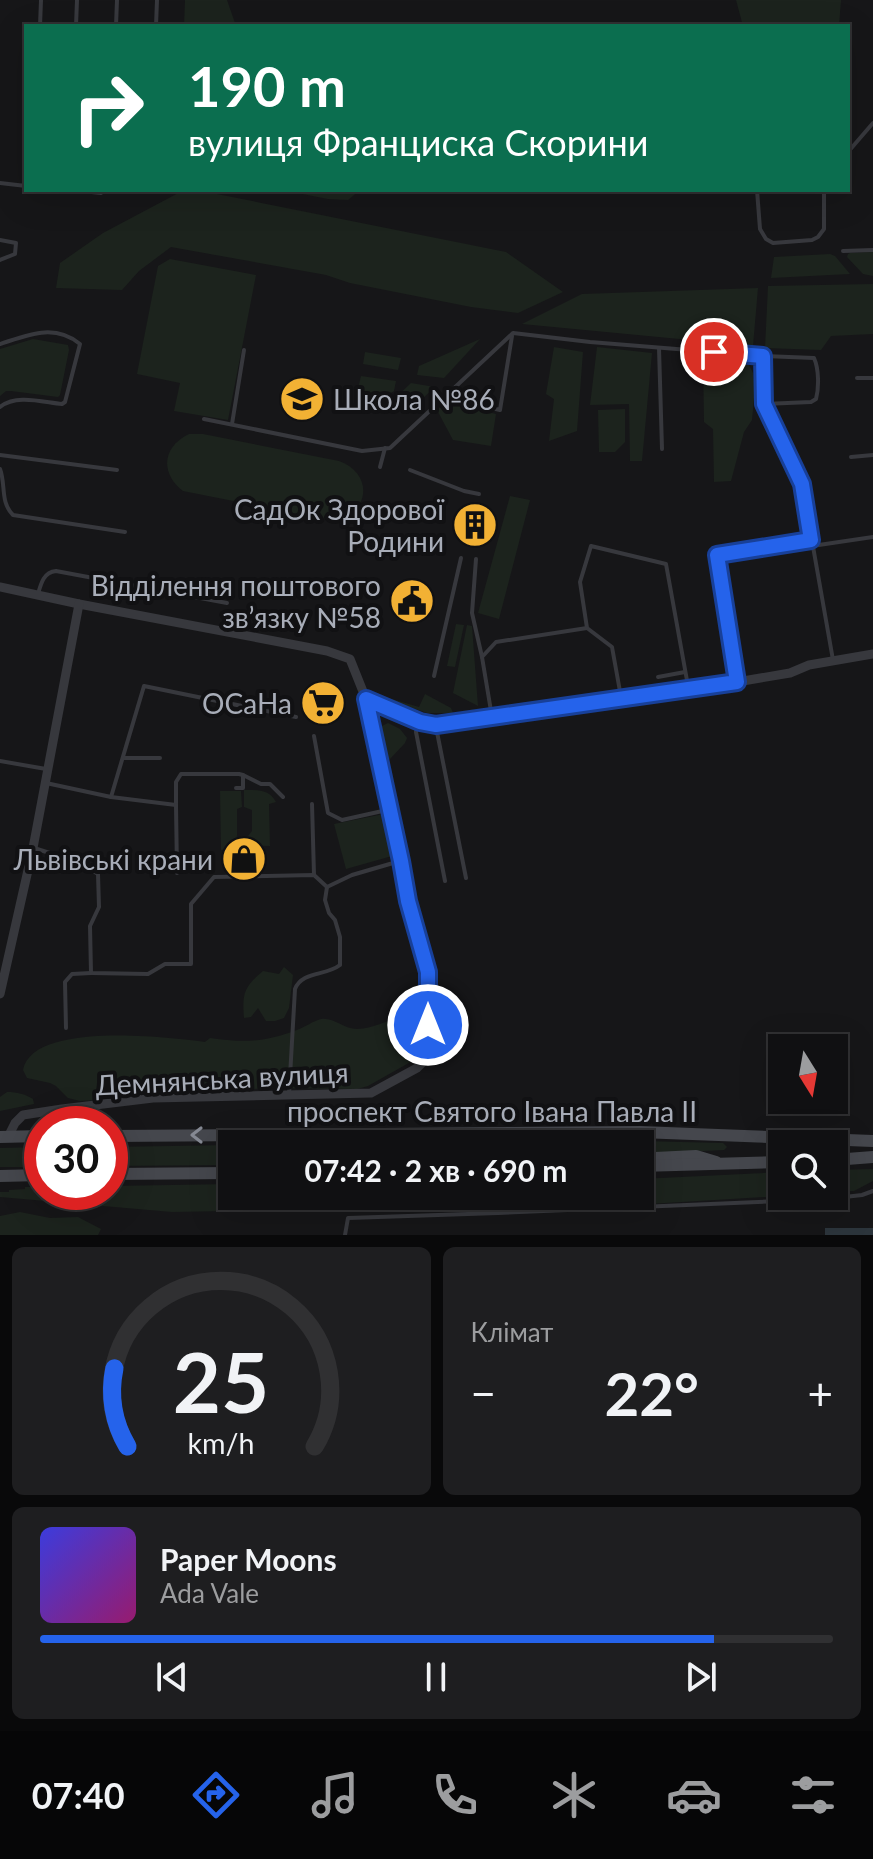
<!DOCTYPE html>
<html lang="uk">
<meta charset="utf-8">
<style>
:root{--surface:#101012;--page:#1e1e20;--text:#f1f3f6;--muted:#9c9d9f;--line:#303032;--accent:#2563eb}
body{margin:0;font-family:Lato,sans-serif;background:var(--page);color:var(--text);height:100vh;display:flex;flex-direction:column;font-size:30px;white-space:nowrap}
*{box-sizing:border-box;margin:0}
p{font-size:26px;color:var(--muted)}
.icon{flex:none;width:44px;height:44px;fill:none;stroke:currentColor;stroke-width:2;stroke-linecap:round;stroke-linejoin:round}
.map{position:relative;height:1235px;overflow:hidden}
.drawer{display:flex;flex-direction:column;gap:12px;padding:12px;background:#09090a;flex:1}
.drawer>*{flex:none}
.banner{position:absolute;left:24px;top:24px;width:826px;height:168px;border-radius:0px;box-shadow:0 8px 32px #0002,0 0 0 2px var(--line);background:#0b6e4f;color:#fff;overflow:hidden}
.needle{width:52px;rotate:169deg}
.controls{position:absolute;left:768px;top:1034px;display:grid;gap:16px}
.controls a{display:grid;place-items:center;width:80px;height:80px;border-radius:0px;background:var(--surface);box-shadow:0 8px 32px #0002,0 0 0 2px var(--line);font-size:40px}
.speed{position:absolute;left:24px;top:1106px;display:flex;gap:16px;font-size:40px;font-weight:700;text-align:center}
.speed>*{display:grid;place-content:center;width:104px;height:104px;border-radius:50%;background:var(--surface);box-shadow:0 8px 32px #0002,0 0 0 2px var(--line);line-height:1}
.speed .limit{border:12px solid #d22;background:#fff;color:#111}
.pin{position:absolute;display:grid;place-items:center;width:68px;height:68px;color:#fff;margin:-34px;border:4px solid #fff;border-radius:50%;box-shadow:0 2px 8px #0007}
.me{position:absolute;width:88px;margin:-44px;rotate:0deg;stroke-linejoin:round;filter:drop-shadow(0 0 6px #0008)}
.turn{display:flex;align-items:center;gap:28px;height:168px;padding:0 32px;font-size:36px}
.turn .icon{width:104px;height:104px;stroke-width:2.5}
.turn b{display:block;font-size:56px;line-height:68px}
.big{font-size:60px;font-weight:700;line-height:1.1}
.drawer .card{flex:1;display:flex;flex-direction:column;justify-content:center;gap:12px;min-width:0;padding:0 28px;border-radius:12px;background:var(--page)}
.drawer .dial{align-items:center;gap:0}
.dial svg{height:208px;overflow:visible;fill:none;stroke:var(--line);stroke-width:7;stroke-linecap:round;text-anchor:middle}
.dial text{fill:var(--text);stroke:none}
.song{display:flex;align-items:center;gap:24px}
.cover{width:96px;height:96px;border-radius:12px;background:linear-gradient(135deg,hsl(240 70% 55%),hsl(320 70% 35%))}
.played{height:8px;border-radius:4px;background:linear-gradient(90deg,var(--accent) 85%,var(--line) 85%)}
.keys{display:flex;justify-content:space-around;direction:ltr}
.heat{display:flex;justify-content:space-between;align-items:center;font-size:44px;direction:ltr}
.drawer .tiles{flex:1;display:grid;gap:12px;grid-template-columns:1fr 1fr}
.card:last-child{grid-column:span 2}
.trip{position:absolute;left:218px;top:1130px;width:436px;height:80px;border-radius:0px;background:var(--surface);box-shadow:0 8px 32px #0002,0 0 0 2px var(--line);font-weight:700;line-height:80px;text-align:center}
.tabs{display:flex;height:128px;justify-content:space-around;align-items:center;background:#060607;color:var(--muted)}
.tabs .icon{width:56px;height:56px}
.tabs .selected{color:var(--accent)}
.tabs b{font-size:36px;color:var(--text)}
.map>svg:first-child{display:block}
</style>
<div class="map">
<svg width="873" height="1235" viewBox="0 0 873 1235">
<rect width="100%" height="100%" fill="#161618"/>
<g fill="#1c231d">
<polygon points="185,0 227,0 236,26 184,26"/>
<polygon points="736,0 841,0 839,26 743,26"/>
<polygon points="184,190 197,190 506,252 563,292 518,313 471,307 350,283 326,275 171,247 139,271 122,290 56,288 60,263 103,233"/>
<polygon points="282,190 360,190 348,200 328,199"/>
<polygon points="873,252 873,276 863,274 847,257 848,254 850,253"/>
<polygon points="830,254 835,256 850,274 771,278 774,257"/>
<polygon points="170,259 256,275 228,420 174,411 180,383 137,374 158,266"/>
<polygon points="873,284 873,334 831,336 821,350 765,348 768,286"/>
<polygon points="758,288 753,346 522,324 582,294"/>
<polygon points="33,339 68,345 69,350 60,395 58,397 11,391 6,391 0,396 0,349"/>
<polygon points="480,339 444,378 417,375 419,366"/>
<polygon points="554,347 583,352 577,431 549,441 554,399 546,394"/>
<polygon points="597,347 652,353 642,461 630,461 629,404 590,405"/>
<polygon points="365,352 401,358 398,370 363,364"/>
<polygon points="703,357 747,361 753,373 755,388 752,420 744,432 731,481 714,482 713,429 704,422"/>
<polygon points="361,376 396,381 394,391 372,405 355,401"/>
<polygon points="411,383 435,387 410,410 387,406"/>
<polygon points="456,394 483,411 496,414 491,446 453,440 437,410"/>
<polygon points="625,409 625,442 615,452 599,452 598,410"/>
<path d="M189 434H203L339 461C377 475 368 520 328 520L183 491C160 473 162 447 189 434Z"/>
<polygon points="510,496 530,500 499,619 478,613"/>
<polygon points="456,624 464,625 455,667 447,666"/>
<polygon points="467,625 472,626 478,706 453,693"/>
<polygon points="369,690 375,694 419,707 425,694 451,708 453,713 427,713 372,694"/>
<path d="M388 723 400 729 407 738 405 743 389 760C384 752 381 736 382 726Z"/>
<path d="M244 790C257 790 269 789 276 802L269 804 270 846 239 845 241 836H248L252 831V810L244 807Z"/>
<polygon points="220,791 241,791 242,807 237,809 237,835 235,849 221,850"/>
<polygon points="384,814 392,856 346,869 334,824"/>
<path d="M284 967 293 975 289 1008 284 1018 275 1021H266L258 1008 251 1017 244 1018C242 993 244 987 263 971L279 974Z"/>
<path d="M406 1017 411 1020 417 1027C416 1032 413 1037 413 1042 413 1050 420 1052 414 1060L368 1086 357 1089 271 1088 213 1091 152 1090 97 1100 80 1101 68 1098 56 1086 50 1083 27 1078 23 1070C32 1021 169 1037 205 1042L210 1038C245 1043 265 1042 297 1030 305 1027 313 1021 321 1019 333 1017 344 1029 357 1029 374 1029 389 1018 406 1017Z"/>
<path d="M7 1092C18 1092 24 1094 33 1099L34 1104 0 1111V1097Z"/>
<polygon points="625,1141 624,1144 354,1144"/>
<polygon points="641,1141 723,1143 727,1147 724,1150 644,1154 640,1153 640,1144 638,1144"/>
<polygon points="232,1145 232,1165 110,1166 110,1147"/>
<polygon points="42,1147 42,1167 0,1167 0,1148"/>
<polygon points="873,1169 873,1181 854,1191 834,1191 835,1170"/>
<polygon points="782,1172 782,1196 649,1204 172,1212 0,1197 0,1192 9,1192 9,1190 25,1189 25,1187 42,1187 42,1192 110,1192 110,1186 232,1184 232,1196 640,1196 640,1179"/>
<polygon points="20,1212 50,1218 78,1217 101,1229 98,1235 0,1235 0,1216"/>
</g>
<rect fill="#2c353c" x="825" y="1228" width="48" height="7"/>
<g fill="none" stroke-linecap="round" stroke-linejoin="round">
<g stroke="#37383d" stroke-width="4">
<polyline points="40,26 41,0"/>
<polyline points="76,26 77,0"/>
<polyline points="116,26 117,0"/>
<polyline points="156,26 157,0"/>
<polyline points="848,152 873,123"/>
<polyline points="0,183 26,186"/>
<polyline points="72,190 101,193 102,190"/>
<polyline points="757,190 760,229 766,239 773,243 812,240 818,237 824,229 824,190"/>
<polyline points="0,240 16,243 15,254 0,260"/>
<polyline points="843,251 873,250"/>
<path d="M0 344C28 335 54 323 80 344L65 402 62 404C42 402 16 394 0 407"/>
<polyline points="659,348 662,449"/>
<polyline points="857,378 873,378"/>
<polyline points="456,387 483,406 500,410 512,336"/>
<path d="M764 404 811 402 816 399C819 388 819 369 814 358L764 356"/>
<polyline points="204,419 362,451 390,448 513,333 590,342 763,356 764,404 802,484 833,660"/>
<polyline points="232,424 244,350"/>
<polyline points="0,455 117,470"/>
<polyline points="851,457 873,455"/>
<polyline points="380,467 385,448"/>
<path d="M0 469C6 485 0 502 13 515L125 532"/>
<polyline points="410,470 464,491 479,494"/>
<polyline points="812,546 873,537"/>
<polyline points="476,559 472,613 482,657"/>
<path d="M38 594C41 583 44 572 56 571L227 603"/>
<polyline points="434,676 461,558"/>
<polyline points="658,677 685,672"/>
<polyline points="737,682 717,555 811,540"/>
<polyline points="621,697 612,647 587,628 580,582 591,546 666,564 688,686"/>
<polyline points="492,717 482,657 496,642 587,628"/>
<polyline points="418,722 416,732 445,881"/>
<polyline points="436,727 466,878"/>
<polyline points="314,736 328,813 342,820 387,810"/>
<polyline points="123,758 160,758"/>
<polyline points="0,761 46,769"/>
<polyline points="243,775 261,784 270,784 283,797"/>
<polyline points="46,783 111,797 176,805 176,782 181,774 239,774 243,775 243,788 236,788"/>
<polyline points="111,797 144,686 296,717"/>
<polyline points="312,804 314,875"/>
<polyline points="176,805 177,873"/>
<polyline points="34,848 81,863 98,874 99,907 90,926 91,973 148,974 165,964 191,964 191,904 214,877 314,875 327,887"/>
<polyline points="327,887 352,875 400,861"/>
<polyline points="66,1028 65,982 72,974 91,973"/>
<path d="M289 1094 295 989C302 971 326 976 340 965V937L335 920 329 913 325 900 327 887"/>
<polyline points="345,1235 348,1218 498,1213 827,1199 862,1195 873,1191"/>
</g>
<g stroke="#37383d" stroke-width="9">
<polyline points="0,587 79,604 327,651 350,659 366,699 401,861 408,901 428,972 429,1000 427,1050 423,1062 417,1068 371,1093 153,1098 62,1109 23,1115 15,1123 8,1137"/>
<polyline points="366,699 420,722 436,725 737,682 790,673 809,665 873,654"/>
<polyline points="0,994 33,848 79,604"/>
</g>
<g stroke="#45474d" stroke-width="12">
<polyline points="110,1136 640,1132 873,1141"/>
<polyline points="0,1137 42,1136"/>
<polyline points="655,1158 696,1156 716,1162"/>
<polyline points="834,1160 873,1157"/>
<polyline points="640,1166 782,1162"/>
<polyline points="110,1174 232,1173"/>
<polyline points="0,1176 42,1175"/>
</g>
</g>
<defs><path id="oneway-chevron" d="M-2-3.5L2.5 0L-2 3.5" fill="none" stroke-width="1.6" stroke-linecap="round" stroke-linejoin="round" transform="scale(2)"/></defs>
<use stroke="#858993" href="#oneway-chevron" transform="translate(197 1135) rotate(180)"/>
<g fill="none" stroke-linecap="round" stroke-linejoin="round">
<g stroke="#184099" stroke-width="20">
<polyline id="route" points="428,1025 428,972 408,901 401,861 366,699 420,722 436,725 737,682 717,555 811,540 802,484 764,404 763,356 714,352"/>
</g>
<use href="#route" stroke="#2563eb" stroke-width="14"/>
</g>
<defs>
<g id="school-disc" transform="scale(2.3)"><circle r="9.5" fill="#f2b134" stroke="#111113"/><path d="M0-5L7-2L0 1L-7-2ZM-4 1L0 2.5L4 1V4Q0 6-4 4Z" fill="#111"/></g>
<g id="building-disc" transform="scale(2.3)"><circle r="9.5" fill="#f2b134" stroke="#111113"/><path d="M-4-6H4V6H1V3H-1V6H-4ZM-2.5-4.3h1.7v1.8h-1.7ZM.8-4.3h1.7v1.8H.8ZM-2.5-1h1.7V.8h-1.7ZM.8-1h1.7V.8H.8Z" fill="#111"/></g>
<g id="civic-disc" transform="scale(2.3)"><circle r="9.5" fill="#f2b134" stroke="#111113"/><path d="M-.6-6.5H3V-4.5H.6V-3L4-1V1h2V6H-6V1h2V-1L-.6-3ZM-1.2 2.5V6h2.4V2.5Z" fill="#111"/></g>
<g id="supermarket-disc" transform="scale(2.3)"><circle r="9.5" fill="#f2b134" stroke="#111113"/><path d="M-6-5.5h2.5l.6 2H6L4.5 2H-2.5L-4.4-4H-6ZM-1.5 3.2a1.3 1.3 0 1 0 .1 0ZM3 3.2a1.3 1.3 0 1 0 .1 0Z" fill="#111"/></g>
<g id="shop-disc" transform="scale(2.3)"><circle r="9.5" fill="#f2b134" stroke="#111113"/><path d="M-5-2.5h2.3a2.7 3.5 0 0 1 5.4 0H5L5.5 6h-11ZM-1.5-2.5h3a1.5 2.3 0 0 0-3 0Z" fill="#111"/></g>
</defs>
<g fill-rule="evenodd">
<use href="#school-disc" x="302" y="399"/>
<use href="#building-disc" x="475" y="525"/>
<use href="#civic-disc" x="412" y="601"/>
<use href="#supermarket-disc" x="323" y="703"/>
<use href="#shop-disc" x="244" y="859"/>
</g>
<g text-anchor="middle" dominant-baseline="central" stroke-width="8" stroke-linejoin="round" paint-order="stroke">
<g font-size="28" fill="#a8adb8" stroke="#111113" text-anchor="end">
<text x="333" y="399" text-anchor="start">Школа №86</text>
<text x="444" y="509">СадОк Здорової<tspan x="444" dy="32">Родини</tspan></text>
<text x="381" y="585">Відділення поштового<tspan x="381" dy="32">зв’язку №58</tspan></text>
<text x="292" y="703">ОСаНа</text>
<text x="213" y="859">Львівські крани</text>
</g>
<g font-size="28" fill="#a8adb8" stroke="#111113">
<text transform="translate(222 1078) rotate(-3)">Демнянська вулиця</text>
<text x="492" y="1111">проспект Святого Івана Павла II</text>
</g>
</g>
</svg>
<div class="controls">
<a><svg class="needle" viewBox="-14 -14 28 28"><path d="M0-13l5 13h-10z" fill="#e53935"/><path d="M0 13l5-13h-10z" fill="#9c9d9f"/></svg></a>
<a><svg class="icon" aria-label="search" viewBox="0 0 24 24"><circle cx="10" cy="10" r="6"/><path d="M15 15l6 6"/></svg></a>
</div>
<div class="speed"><div class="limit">30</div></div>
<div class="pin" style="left:714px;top:352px;background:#d93025"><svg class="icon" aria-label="arrive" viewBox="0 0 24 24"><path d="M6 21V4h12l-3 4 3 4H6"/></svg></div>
<svg class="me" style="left:428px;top:1025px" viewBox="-20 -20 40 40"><circle r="17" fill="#2563eb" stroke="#fff" stroke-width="3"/><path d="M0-11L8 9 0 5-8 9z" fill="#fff"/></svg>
<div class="trip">07:42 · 2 хв · 690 m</div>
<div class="banner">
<div class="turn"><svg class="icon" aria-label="right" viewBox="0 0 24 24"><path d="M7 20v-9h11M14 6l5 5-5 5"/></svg><div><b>190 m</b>вулиця Франциска Скорини</div></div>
</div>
</div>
<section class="drawer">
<div class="tiles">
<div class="card dial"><svg viewBox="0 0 100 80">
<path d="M14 69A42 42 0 1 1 86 69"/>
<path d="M14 69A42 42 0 0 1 9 39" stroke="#2563eb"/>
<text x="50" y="56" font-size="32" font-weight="700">25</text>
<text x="50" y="72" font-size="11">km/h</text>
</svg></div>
<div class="card"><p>Клімат</p>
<div class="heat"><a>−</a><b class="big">22°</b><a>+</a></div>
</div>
<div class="card">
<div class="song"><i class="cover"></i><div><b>Paper Moons</b><p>Ada Vale</p></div></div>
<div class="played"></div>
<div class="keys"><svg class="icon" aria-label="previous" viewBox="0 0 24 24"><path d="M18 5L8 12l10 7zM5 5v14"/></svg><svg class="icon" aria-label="pause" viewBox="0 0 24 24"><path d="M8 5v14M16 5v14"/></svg><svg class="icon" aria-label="next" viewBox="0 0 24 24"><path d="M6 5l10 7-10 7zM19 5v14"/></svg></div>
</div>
</div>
</section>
<nav class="tabs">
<b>07:40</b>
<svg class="icon selected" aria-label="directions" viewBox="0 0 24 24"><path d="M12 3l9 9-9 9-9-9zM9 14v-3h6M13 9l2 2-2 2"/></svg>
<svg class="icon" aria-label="music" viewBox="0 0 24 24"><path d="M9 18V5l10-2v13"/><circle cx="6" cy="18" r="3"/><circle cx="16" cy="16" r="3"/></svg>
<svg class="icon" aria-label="phone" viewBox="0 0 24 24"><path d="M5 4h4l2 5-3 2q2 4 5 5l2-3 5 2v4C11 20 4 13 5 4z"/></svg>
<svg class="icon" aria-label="climate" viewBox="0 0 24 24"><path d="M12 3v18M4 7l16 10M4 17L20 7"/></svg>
<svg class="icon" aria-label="car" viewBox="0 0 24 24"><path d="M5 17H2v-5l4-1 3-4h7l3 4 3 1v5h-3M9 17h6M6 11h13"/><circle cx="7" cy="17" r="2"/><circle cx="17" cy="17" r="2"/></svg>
<svg class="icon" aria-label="filters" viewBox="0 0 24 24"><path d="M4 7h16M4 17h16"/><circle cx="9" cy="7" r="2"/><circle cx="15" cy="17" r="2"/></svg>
</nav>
